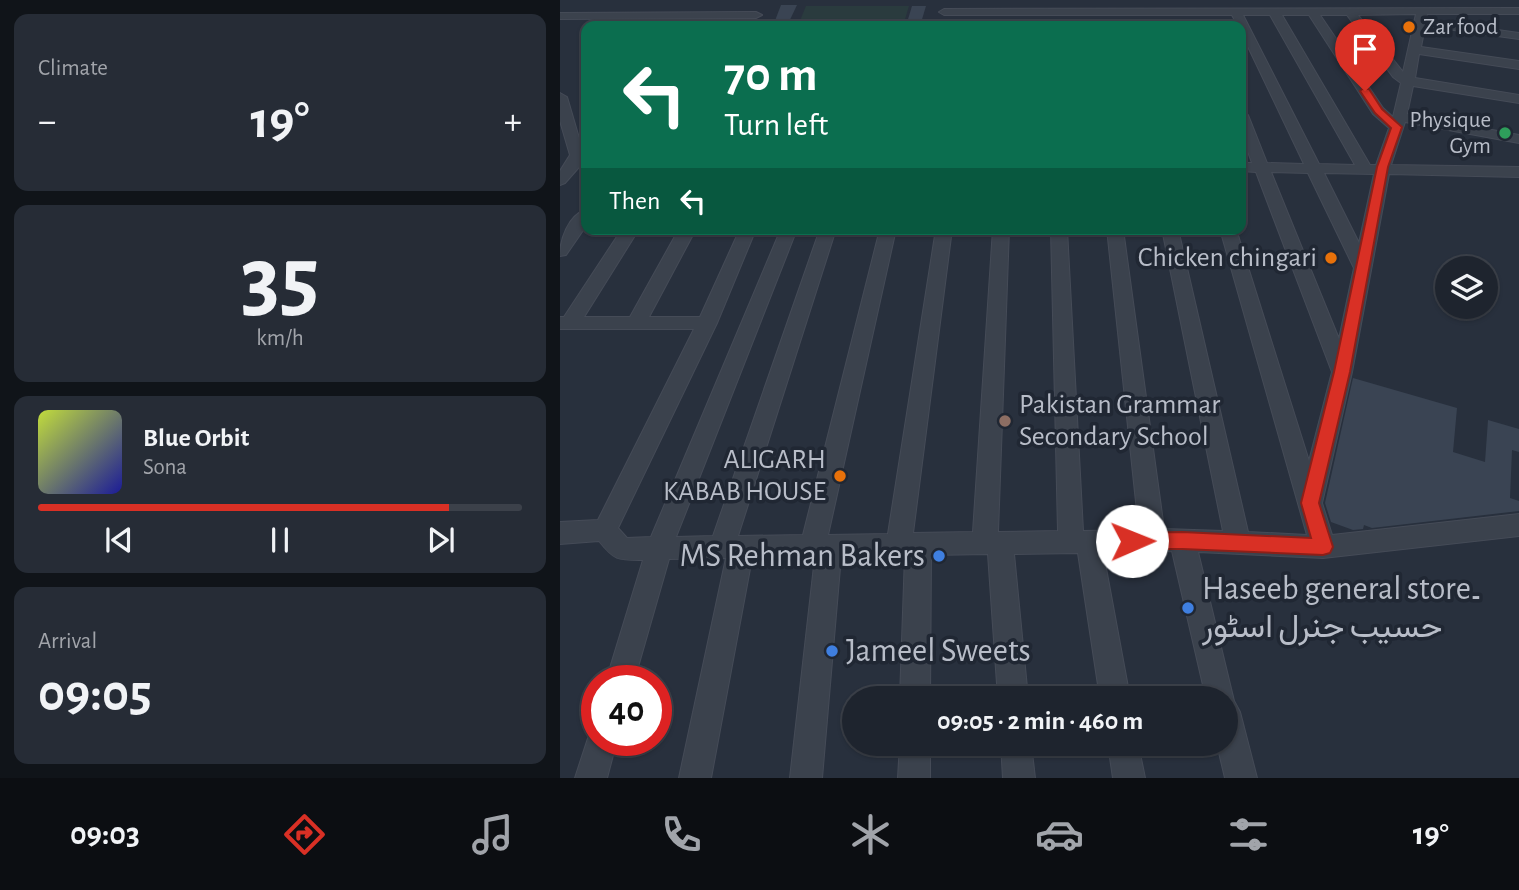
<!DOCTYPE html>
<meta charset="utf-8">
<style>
:root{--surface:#1e242e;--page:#262c36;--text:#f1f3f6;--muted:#a1a4aa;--line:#3c414a;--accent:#d93025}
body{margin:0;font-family:"Alegreya Sans",Vazirmatn,sans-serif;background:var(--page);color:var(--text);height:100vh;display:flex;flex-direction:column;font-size:26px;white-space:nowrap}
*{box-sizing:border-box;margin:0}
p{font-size:23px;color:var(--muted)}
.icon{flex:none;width:38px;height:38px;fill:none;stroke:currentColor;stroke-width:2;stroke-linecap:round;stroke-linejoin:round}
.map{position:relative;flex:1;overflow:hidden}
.details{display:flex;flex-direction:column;gap:14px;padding:14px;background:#101419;width:560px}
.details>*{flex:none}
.banner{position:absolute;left:21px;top:21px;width:665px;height:214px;border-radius:14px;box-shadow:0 2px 5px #0004,0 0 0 2px var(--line);background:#0b6e4f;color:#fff;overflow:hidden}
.controls{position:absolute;left:875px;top:256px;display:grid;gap:14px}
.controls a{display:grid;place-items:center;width:63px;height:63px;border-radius:50%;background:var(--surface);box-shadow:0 2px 5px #0004,0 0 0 2px var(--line);font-size:35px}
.speed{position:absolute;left:21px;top:665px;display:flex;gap:14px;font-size:35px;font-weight:700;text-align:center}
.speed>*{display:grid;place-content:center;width:91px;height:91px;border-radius:50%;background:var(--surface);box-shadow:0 2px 5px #0004,0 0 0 2px var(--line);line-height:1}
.speed .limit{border:10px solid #d22;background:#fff;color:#111}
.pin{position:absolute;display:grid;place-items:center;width:60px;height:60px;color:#fff;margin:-72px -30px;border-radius:50% 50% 50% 0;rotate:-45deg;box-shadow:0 0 7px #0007}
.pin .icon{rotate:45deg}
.me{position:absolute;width:77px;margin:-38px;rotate:89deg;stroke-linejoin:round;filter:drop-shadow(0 0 5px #0008)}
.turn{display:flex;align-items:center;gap:24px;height:147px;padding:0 28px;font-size:32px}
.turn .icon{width:91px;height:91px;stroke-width:2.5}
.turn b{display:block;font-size:49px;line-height:60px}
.then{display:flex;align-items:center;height:66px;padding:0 28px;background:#0003;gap:14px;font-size:26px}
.big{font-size:52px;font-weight:600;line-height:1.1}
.details .widget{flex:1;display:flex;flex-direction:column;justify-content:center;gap:10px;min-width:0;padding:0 24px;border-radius:14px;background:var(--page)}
.details .dial{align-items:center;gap:0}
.dial b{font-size:91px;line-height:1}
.song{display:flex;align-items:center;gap:21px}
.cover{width:84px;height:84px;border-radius:10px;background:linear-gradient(135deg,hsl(70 70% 55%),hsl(240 70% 35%))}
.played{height:7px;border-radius:4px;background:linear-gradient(90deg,var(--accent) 85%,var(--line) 85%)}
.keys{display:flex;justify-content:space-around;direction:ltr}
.heat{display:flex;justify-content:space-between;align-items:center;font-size:38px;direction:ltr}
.trip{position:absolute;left:282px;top:686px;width:396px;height:70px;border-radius:35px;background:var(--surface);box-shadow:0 2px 5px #0004,0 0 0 2px var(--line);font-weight:600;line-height:70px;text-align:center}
.tabs{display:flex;height:112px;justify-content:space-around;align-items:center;background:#0c0e12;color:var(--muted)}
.tabs .icon{width:49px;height:49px}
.tabs .active{color:var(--accent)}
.tabs b{font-size:32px;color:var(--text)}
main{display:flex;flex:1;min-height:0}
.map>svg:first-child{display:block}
</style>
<main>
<section class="details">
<div class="widget"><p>Climate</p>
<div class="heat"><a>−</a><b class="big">19°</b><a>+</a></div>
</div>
<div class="widget dial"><b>35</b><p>km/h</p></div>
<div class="widget">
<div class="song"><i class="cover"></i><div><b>Blue Orbit</b><p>Sona</p></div></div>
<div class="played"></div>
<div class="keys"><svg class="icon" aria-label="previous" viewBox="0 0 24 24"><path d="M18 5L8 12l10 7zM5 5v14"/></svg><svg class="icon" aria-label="pause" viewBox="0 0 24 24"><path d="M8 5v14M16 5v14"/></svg><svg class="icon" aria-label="next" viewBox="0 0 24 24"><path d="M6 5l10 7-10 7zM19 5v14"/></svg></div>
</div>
<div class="widget"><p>Arrival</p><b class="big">09:05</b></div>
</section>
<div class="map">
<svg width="959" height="778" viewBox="0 0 959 778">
<rect width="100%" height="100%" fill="#28303d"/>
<polygon fill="#2a3b3e" points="246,6 349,6 343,26 242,26 239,23"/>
<g fill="#3a4453">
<polygon points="221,5 237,5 227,26 213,26"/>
<polygon points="352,6 366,6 360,26 346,26"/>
<polygon points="793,378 897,408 893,452 925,462 928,420 959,429 959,452 952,450 950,498 959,501 959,511 812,528 804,525 803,529 793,530 771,522 765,503"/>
</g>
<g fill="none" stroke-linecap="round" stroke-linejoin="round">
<g stroke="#454b57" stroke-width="2">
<g id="minor">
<path d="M959 8V14H867L866 20 959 33V39L865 26 861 47 959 61V69L859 54 855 78 959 95V103L853 86 847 114 959 135V143L845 122 831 165 959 167V177L829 174 792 372 762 503 772 535 959 514V536L763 558 638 552 674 701 680 712 697 778H665L657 744H665V698H646L612 551 543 552 570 698H540L518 553 454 554 468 698H438L428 554 371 555 370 698H340L345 555 281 556 262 778H230L255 557 192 558 151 778H119L166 558 109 559 74 681H46L83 560C58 560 55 561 39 541L0 544V522L38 520 134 329H0V317H4L62 229H79L24 317H70L119 229H136L89 317H140L180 229H196L157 323 58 528 67 538 91 537 221 229H237L116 537 153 536 260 229H276L178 536 243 535 320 229H336L268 535 328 534 376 229H392L353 533 413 532 433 229H449L438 532 498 531 491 229H507L523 531 579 530 547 229H563L604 529 663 531 602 229H618L688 532 747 535 660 229H676L749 461 772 372 696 172 681 171V163H692L681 132V111L688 115 707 163 744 164 681 32V26H678L672 15H384L379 12 384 9ZM856 14 843 72 798 15ZM683 15H710L795 165 759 164ZM722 15H749L813 114 829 128 816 165H810ZM760 15H787L833 77 841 83 833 117 823 108ZM711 172 748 173 794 268 779 339ZM764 173 814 174 799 243Z"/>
<polygon points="0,13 196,12 202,15 196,18 0,19"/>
<polygon points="0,93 7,97 24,155 20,166 5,183 0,185 0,171 10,155 0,121"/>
<path d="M26 210V226L6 255 0 256C0 240 8 215 26 210Z"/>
<polygon points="37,727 37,740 57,740 47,778 15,778 31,729"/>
<polygon points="340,744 370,744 370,778 338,778"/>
<polygon points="441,744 471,744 475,778 443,778"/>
<polygon points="548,744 578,744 585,778 553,778"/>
</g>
</g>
<use href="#minor" fill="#3b424d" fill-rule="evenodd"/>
</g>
<polygon fill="#d93025" stroke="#8d1f18" stroke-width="2" points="802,89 809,89 822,109 842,127 828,167 790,372 759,503 773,547 770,553 763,555 622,549 572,549 565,547 563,541 565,535 572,533 622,532 751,538 741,503 774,372 817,167 831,128 815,113 800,91"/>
<g fill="#e8710a" stroke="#202733" stroke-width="2.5">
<circle cx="849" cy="27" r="7"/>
<circle cx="771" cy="258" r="7"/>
<circle cx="280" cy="476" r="7"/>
</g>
<circle fill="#2e9e5b" stroke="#202733" stroke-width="2.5" cx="945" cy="133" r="7"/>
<circle fill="#8d6e63" stroke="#202733" stroke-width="2.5" cx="445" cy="421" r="7"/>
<g fill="#3f7fe0" stroke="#202733" stroke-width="2.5">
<circle cx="379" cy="556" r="7"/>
<circle cx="628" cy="608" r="7"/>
<circle cx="272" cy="651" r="7"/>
</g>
<g text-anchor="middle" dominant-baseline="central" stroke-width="7" stroke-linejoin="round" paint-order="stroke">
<g font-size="23" fill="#b8bdc8" stroke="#202733" text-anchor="start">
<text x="863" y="27">Zar food</text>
<text x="931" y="120" text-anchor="end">Physique<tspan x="931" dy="26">Gym</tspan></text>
</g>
<g font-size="28" fill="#b8bdc8" stroke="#202733" text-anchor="end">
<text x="757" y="258">Chicken chingari</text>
<text x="459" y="405" text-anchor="start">Pakistan Grammar<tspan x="459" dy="32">Secondary School</tspan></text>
<text x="266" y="460">ALIGARH<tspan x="266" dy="32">KABAB HOUSE</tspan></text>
</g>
<g font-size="33" fill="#b8bdc8" stroke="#202733" text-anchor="start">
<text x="365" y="556" text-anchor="end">MS Rehman Bakers</text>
<text x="642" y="589">Haseeb general store۔<tspan x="642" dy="38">حسیب جنرل اسٹور</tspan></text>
<text x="286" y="651">Jameel Sweets</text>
</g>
</g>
</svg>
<div class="controls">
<a><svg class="icon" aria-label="layers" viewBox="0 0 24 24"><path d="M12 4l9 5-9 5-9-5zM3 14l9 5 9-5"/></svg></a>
</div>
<div class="speed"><div class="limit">40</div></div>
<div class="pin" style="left:805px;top:91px;background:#d93025"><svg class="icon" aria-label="arrive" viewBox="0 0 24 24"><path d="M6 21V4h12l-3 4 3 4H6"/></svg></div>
<svg class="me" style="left:572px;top:541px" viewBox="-20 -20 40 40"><circle r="19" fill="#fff"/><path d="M0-13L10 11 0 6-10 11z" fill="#d93025"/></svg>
<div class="trip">09:05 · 2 min · 460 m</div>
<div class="banner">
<div class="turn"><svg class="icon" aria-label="left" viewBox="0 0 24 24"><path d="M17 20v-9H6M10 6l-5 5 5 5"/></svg><div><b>70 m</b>Turn left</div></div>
<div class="then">Then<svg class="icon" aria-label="left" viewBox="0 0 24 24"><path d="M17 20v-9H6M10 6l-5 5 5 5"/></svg></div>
</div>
</div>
</main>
<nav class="tabs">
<b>09:03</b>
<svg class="icon active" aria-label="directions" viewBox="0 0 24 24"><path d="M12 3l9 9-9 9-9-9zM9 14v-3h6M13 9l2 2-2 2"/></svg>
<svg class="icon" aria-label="music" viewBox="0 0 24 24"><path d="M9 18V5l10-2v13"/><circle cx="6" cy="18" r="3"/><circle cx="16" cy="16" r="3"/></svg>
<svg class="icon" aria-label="phone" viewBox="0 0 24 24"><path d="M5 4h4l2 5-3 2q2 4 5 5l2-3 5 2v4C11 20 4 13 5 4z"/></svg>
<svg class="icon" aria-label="climate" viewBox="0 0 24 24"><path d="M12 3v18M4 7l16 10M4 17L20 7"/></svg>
<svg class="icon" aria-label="car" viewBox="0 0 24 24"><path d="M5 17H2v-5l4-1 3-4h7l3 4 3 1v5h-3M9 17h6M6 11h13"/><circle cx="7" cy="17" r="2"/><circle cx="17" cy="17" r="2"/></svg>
<svg class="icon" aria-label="filters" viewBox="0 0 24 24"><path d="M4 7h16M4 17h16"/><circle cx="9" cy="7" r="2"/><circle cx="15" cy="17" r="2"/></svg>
<b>19°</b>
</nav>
